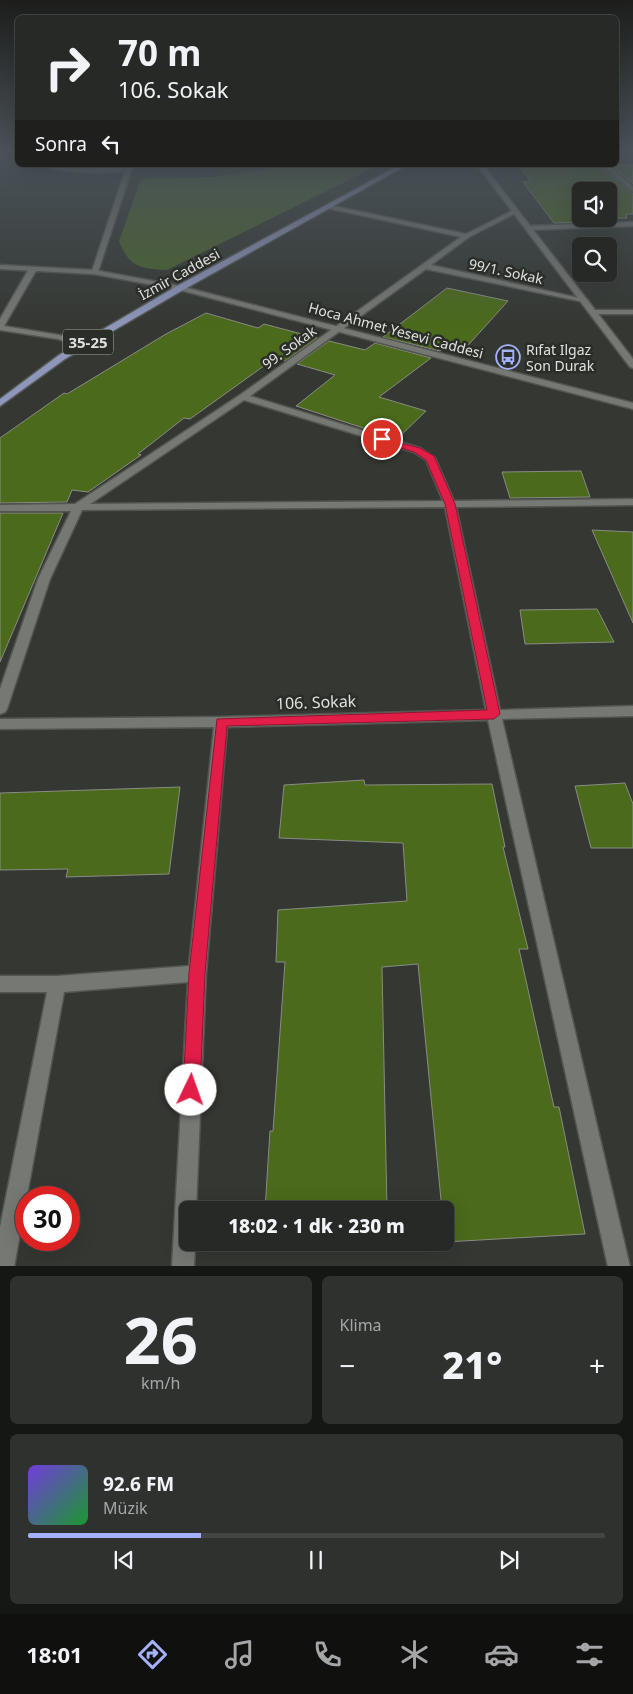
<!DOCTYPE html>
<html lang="tr">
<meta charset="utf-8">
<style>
:root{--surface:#272926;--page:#2f312e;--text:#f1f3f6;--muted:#a4a6a7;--line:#434543;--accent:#a5b1fc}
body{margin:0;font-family:"Noto Sans",sans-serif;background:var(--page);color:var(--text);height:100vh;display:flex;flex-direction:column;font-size:19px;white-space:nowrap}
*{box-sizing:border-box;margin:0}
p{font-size:16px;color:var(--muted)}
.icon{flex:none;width:28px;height:28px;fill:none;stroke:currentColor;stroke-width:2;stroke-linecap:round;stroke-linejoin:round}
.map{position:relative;height:1266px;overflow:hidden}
.details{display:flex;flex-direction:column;gap:10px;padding:10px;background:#151715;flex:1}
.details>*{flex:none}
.top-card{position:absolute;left:15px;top:15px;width:604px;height:152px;border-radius:8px;box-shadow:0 5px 20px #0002,0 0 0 1px var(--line);background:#272926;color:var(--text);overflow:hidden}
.fabs{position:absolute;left:572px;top:182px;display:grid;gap:10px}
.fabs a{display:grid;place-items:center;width:45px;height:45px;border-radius:8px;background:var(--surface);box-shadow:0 5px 20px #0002,0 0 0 1px var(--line);font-size:25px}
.speed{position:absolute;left:15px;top:1186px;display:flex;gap:10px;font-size:25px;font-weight:700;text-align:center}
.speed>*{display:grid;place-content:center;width:65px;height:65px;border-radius:50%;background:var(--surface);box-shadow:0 5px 20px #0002,0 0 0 1px var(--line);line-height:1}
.speed .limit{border:8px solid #d22;background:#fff;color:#111}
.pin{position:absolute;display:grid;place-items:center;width:42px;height:42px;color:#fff;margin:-21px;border:2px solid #fff;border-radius:50%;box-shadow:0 1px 5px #0007}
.me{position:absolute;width:55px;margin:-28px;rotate:3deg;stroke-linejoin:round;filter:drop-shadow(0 0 4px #0008)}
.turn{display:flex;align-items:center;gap:18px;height:105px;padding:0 20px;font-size:22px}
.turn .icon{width:65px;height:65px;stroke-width:2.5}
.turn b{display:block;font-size:35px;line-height:42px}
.then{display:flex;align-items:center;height:48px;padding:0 20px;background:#0003;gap:10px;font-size:19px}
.big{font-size:38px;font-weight:800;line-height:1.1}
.details .card{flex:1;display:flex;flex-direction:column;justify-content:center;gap:8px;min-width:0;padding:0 18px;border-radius:8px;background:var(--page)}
.details .dial{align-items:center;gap:0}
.dial b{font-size:65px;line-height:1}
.song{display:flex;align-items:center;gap:15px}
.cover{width:60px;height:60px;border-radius:8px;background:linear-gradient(135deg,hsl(260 70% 55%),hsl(130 70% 35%))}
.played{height:5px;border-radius:2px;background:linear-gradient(90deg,var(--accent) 30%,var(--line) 30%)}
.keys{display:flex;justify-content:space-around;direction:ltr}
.heat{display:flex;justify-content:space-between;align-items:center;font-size:28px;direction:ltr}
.details .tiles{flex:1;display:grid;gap:10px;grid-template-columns:1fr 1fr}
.card:last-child{grid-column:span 2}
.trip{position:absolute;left:179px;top:1201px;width:275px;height:50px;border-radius:8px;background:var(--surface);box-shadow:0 5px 20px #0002,0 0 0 1px var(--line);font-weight:800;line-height:50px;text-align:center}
.menu{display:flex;height:80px;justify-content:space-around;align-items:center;background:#10100f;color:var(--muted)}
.menu .icon{width:35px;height:35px}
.menu .on{color:var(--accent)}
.menu b{font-size:22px;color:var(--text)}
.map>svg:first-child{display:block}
</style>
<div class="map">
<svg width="633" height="1267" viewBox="0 0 633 1267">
<rect width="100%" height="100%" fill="#343732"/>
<path fill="#4b632a" d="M294 165H379L167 270C139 268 130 268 119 241L141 179 215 177Z"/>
<g fill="#4b6a1b" stroke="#898c86" fill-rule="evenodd">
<path d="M518 165H600L633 194V214H626L627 218 595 219 597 222 554 223 523 182H531ZM581 191H609V219H581Z"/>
<polygon points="611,165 633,165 633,184"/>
<polygon points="447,288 508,301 462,352 445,347 440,351 383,337"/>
<polygon points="206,313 258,328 264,324 317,338 285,361 275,358 190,419 184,418 138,454 141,455 88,492 72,490 67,502 0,503 0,438 64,393 67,394 166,334"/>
<polygon points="329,341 365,350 375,343 431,358 379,397 426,411 397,439 296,406 335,375 297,364"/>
<polygon points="581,471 590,497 510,498 502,472"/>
<polygon points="0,513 63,513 0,662"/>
<polygon points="592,530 633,532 633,623"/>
<polygon points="597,609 614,642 525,644 520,610"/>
<polygon points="364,780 365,785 492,784 505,847 503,847 528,949 519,949 554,1107 559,1107 585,1234 445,1242 445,1210 442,1210 418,964 382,967 387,1210 265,1210 270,1131 273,1131 285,962 276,962 278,910 407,901 403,843 279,838 284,785"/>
<polygon points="625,783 633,804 633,848 591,848 575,786"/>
<polygon points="180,787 169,874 66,877 68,869 0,870 0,793"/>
<polygon points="263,1242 328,1242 262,1251"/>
</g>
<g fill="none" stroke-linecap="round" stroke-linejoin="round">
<g stroke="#535551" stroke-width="3">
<path id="lane" d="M46 165 78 169 129 166 132 168C118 175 60 174 46 165Z"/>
</g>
<g stroke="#535551" stroke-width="3">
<g id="street">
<polygon points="127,165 133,165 98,272 91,274"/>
<polygon points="602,165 608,165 633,187 633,192"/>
<path d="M329 205 466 234 514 210H518V212L469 237 431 265 588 300 584 302 426 269 250 396 420 448 435 458 454 501 633 499V505L456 507 500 710 633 706V716L502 719 630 1267H608L488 720 227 727 206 973 196 1210H188V1242H195L194 1267H172L188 982 64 992 14 1267H0V1227L47 992H0V976H57L189 966 214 727 0 729V719L221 717 486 710 445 507 82 510 50 579 7 709 5 712 0 714V689L38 579 71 511H0V505L75 504 240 395 461 237 327 208ZM244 400 414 452 426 460 443 501 90 504Z"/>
<polygon points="633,222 633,226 529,230 526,228 529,226"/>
<polygon points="30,267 37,269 4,326 59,335 85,343 85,347 58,339 0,330 0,319"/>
<polygon points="590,310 633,310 633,314 593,314 589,312"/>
</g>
</g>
<g stroke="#535551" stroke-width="3">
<g id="secondary">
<polygon points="477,165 483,165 633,359 633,368 630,367"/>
<polygon points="0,265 94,270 180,286 633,403 633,409 180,290 94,274 0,269"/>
</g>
</g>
<g stroke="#535551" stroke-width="3">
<polygon id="primary" points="400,165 407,165 183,290 65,359 0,406 0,399 59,355 177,286"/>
</g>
<use href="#lane" fill="#767873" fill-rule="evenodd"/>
<use href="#street" fill="#767873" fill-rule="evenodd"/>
<use href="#secondary" fill="#767873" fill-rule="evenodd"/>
<use href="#primary" fill="#8e96bc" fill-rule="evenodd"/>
</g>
<linearGradient id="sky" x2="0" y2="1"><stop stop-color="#1d1e1c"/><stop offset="0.46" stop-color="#4a535a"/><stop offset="1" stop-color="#4a535a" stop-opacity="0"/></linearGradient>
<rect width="633" height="328" fill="url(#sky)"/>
<polygon fill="#e11d48" stroke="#92132f" points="379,437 420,448 434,456 455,504 500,714 494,719 227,726 205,973 200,1090 197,1097 191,1099 185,1097 183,1090 189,973 217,719 487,710 445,504 426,460 414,452 379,441"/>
<defs>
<g id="bus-ring" transform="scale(1.25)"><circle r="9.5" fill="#2a2d28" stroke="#a5b1fc" stroke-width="1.5"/><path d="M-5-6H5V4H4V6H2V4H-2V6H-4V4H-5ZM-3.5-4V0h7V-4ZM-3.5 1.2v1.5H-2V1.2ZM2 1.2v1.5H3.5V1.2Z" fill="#a5b1fc"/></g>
</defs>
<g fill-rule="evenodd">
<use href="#bus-ring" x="508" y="357"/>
</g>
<g text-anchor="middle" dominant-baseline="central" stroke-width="5" stroke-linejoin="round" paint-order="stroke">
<g font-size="14" fill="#dfe1de" stroke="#2a2d28">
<text transform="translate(506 271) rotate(12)">99/1. Sokak</text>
<text transform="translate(179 274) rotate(-29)">İzmir Caddesi</text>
<text transform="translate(396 330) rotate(15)">Hoca Ahmet Yesevi Caddesi</text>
<text transform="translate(289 347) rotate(-36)">99. Sokak</text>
</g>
<g font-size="14" fill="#dfe1de" stroke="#2a2d28" text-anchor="start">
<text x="526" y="349">Rıfat Ilgaz<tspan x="526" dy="16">Son Durak</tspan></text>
</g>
<rect fill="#2a2d28" stroke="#a9aba7" stroke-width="1" x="63" y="329.5" width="50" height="25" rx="4"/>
<g font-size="15" font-weight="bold" fill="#dfe1de">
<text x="88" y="342">35-25</text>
</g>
<g font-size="16" fill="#dfe1de" stroke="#2a2d28">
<text transform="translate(316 702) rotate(-2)">106. Sokak</text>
</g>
</g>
</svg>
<div class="fabs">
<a><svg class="icon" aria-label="sound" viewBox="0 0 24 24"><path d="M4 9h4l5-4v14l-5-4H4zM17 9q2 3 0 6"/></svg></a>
<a><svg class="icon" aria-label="search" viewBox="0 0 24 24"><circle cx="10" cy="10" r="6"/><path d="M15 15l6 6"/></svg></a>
</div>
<div class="speed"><div class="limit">30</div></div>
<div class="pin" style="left:382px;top:439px;background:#d93025"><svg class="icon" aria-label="arrive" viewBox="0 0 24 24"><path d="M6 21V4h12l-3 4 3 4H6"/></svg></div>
<svg class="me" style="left:191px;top:1090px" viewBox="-20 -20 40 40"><circle r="19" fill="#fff"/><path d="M0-13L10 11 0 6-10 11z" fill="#e11d48"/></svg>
<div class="trip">18:02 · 1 dk · 230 m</div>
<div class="top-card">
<div class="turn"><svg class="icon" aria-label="right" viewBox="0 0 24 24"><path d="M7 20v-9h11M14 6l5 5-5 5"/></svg><div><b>70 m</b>106. Sokak</div></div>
<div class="then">Sonra<svg class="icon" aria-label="left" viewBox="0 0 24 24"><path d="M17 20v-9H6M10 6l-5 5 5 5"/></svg></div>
</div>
</div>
<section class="details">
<div class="tiles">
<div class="card dial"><b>26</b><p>km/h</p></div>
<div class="card"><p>Klima</p>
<div class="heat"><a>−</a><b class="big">21°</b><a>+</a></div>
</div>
<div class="card">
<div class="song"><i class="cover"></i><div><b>92.6 FM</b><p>Müzik</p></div></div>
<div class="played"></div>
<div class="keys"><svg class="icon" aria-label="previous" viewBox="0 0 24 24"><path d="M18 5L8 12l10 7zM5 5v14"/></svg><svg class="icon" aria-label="pause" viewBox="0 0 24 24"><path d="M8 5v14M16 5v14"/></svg><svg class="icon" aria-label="next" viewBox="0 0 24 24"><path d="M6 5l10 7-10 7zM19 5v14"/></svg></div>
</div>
</div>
</section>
<nav class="menu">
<b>18:01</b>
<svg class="icon on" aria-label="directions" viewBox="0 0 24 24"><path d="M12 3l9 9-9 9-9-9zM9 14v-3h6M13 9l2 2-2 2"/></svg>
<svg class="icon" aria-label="music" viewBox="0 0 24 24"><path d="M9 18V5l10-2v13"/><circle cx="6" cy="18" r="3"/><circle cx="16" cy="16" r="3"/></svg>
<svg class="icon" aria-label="phone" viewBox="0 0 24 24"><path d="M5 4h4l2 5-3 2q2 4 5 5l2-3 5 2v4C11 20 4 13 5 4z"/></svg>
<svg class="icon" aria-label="climate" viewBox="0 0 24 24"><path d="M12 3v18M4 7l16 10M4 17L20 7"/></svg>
<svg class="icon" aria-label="car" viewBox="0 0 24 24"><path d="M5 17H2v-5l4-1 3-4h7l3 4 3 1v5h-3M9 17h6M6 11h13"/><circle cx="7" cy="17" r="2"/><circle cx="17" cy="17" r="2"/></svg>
<svg class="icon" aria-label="filters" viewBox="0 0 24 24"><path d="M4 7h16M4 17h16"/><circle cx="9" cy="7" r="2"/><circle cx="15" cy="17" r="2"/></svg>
</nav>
